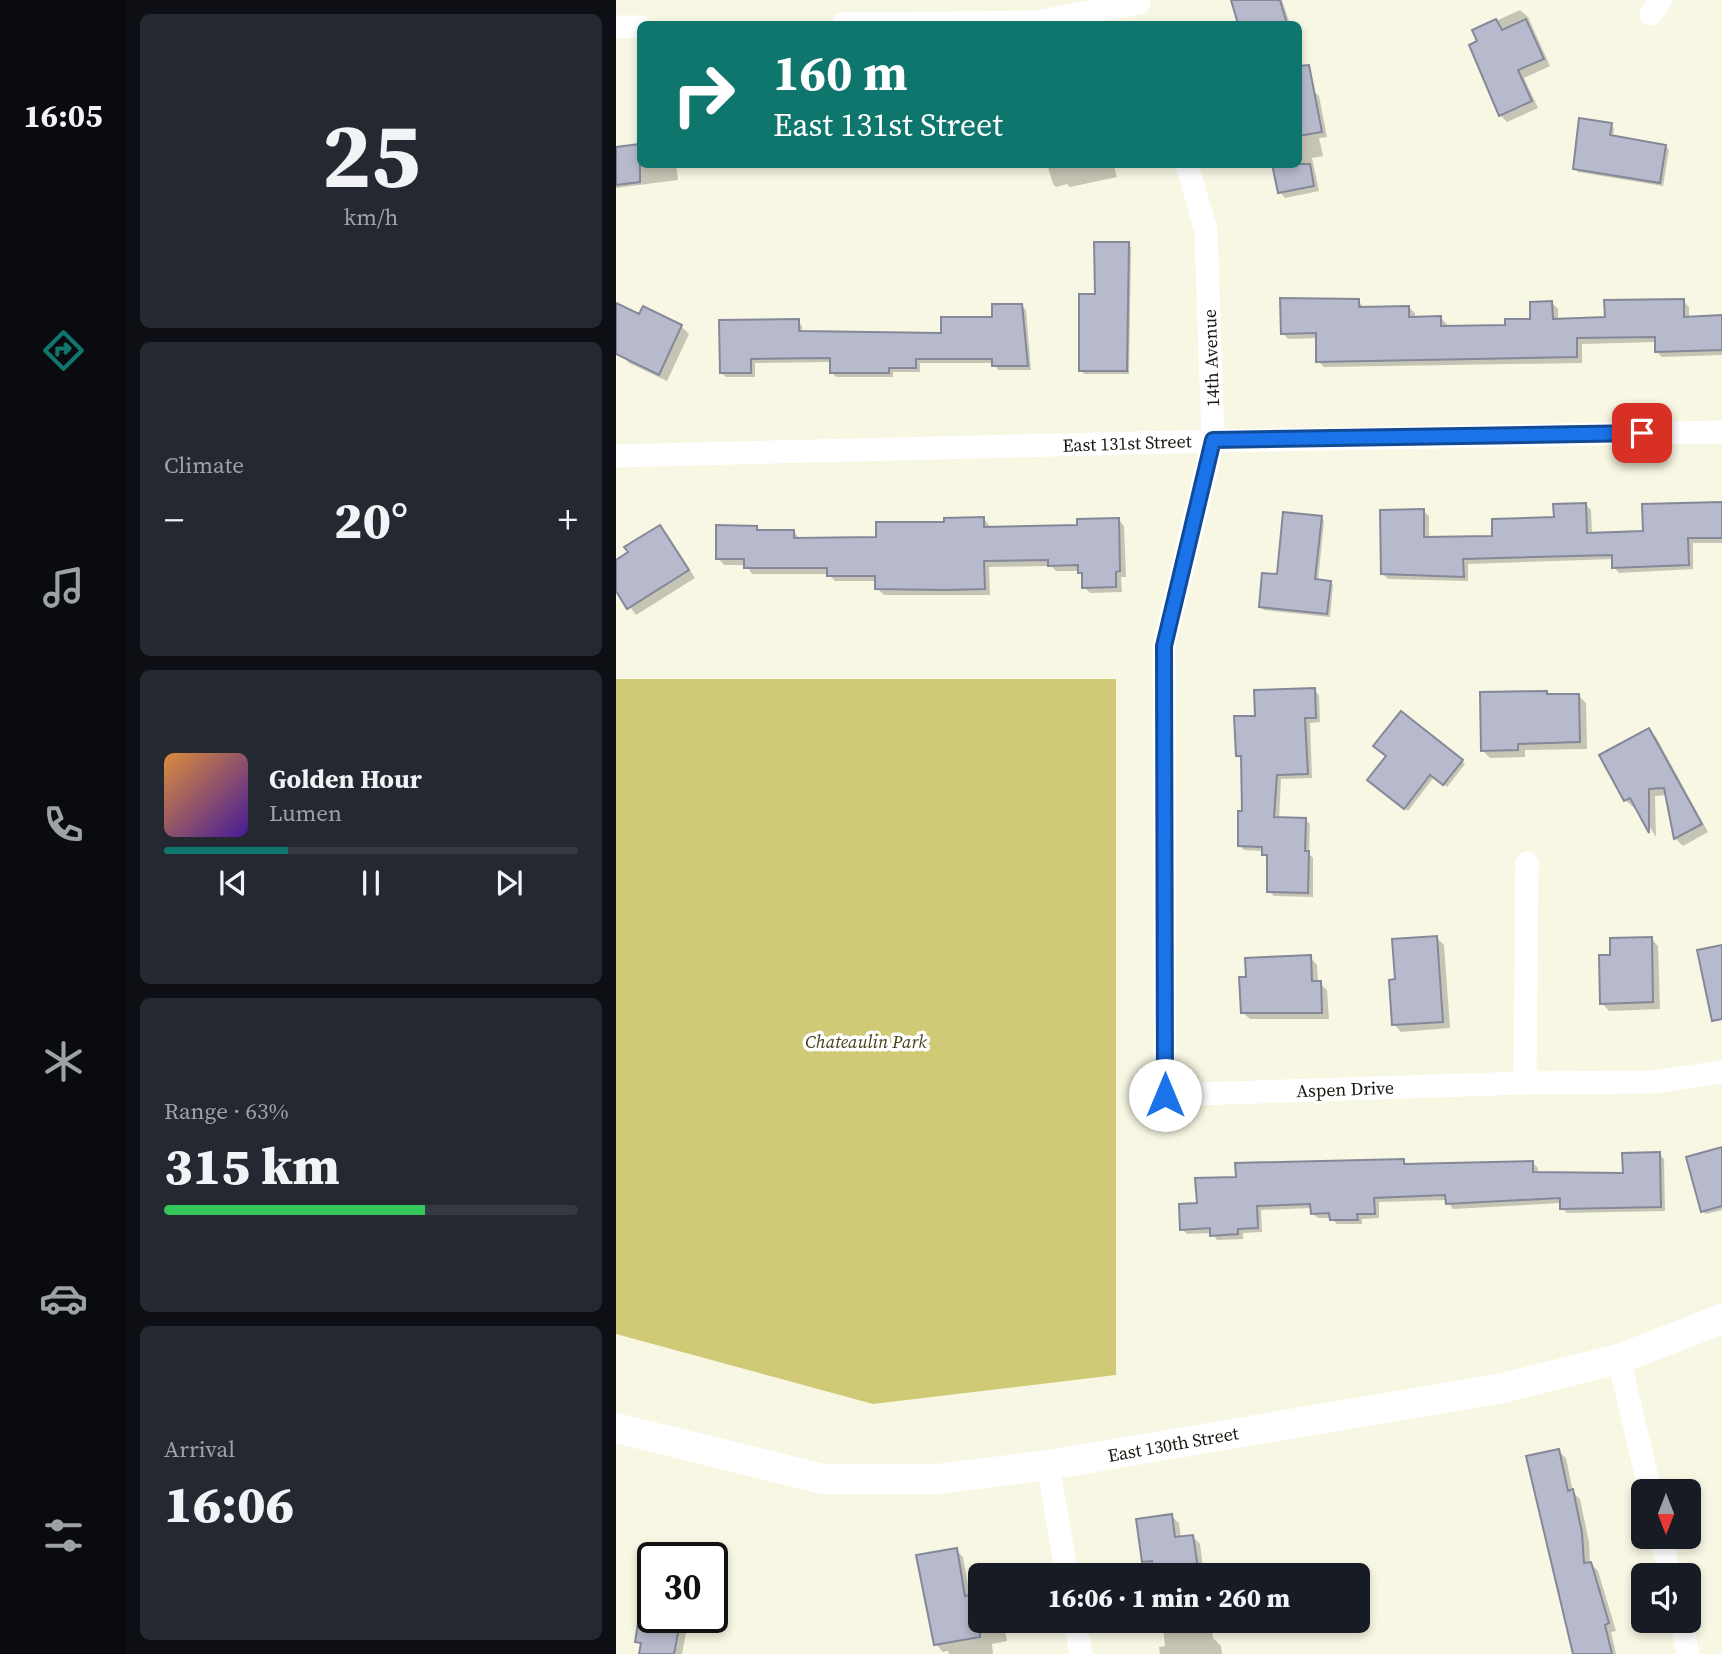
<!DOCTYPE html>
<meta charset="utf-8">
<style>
:root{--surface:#171b24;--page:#242831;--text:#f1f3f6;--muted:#9ea1a6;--line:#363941;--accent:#0f766e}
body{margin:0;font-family:"Source Serif 4",serif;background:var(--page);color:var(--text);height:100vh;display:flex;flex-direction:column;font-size:26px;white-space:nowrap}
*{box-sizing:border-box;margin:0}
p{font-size:23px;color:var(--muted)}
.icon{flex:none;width:38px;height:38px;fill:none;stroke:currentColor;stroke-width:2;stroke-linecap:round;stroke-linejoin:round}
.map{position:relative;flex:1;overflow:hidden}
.drawer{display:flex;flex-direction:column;gap:14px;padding:14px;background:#0d0f14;width:490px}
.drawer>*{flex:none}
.top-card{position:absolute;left:21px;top:21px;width:665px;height:147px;border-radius:10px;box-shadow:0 4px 10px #0003;background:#0f766e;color:#fff;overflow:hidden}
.needle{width:46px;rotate:180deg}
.fabs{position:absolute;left:1015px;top:1479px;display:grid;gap:14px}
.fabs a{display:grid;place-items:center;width:70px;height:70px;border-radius:10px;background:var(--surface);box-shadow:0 4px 10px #0003;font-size:35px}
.speed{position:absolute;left:21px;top:1542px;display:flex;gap:14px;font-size:35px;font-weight:700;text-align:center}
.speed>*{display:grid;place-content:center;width:91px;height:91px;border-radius:50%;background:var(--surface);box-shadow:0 4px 10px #0003;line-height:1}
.speed .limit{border:4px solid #111;border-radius:10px;background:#fff;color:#111}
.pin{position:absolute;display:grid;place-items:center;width:60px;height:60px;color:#fff;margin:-30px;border-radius:14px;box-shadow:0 4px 10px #0006}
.me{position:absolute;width:77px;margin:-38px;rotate:0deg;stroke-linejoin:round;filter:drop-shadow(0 0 5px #0008)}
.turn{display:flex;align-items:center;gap:24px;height:147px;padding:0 21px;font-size:32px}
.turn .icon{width:91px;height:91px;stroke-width:2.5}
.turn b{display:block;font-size:49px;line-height:60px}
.big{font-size:52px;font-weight:800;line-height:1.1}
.drawer .card{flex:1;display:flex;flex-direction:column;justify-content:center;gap:10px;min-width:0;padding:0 24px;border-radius:10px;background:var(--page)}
.drawer .dial{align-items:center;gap:0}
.dial b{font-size:91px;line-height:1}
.song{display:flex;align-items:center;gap:21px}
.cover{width:84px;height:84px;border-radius:10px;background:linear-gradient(135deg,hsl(30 70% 55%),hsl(260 70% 35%))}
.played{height:7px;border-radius:4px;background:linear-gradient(90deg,var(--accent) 30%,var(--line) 30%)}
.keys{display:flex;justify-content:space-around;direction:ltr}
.heat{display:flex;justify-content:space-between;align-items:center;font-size:38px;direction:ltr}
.charge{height:10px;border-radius:5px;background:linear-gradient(90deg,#34c759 63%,var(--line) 0)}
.trip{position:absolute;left:352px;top:1563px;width:402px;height:70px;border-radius:10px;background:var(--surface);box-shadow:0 4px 10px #0003;font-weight:800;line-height:70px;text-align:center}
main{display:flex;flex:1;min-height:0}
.tab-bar{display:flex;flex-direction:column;width:126px;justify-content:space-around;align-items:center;background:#090b0e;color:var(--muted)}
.tab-bar .icon{width:49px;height:49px}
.tab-bar .selected{color:var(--accent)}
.tab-bar b{font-size:32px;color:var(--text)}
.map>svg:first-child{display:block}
</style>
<main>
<nav class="tab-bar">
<b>16:05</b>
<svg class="icon selected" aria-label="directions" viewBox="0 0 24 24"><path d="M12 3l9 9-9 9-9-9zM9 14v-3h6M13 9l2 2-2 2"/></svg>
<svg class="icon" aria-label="music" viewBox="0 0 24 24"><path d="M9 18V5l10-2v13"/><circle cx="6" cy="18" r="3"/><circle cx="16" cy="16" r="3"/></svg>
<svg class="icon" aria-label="phone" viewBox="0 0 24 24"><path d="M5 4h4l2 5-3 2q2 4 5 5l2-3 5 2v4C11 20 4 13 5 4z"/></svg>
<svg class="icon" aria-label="climate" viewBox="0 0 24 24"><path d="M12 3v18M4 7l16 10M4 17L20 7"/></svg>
<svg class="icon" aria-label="car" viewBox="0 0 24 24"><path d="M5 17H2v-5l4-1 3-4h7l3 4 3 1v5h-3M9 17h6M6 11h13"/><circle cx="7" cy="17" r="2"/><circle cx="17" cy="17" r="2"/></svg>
<svg class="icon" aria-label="filters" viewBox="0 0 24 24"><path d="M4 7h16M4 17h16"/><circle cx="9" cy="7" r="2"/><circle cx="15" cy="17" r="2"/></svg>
</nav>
<section class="drawer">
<div class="card dial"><b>25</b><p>km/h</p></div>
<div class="card"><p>Climate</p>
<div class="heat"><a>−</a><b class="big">20°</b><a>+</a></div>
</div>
<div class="card">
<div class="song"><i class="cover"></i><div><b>Golden Hour</b><p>Lumen</p></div></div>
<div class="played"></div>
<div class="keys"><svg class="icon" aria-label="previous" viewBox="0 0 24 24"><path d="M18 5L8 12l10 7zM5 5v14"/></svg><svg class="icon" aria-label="pause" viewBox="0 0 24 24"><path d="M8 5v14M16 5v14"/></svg><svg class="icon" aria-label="next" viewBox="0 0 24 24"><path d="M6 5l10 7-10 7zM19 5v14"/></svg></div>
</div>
<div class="card"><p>Range · 63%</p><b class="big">315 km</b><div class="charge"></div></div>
<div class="card"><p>Arrival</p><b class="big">16:06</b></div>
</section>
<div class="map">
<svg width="1106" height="1654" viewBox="0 0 1106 1654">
<rect width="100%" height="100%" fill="#f8f7e3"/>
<polygon fill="#d0ca76" points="0,679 500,679 500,1375 257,1404 0,1334"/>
<g fill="#0003">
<polygon points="617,0 666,0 674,24 623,24"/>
<polygon points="904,10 912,17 934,66 908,78 922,108 891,122 884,115 864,42 858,31"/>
<polygon points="682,56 692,92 697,91 703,96 711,137 703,138 707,156 696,158 703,191 669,198 664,192 682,164"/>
<polygon points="995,125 998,128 997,138 1050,146 1053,150 1047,186 962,172 959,169"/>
<polygon points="24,145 24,164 60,164 62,180 0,188 0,148"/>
<polygon points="431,164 497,164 501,177 454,187 451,184 440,187 437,184"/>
<polygon points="512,243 515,247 513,374 468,374 465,370 480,296"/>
<polygon points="742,300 748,308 793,307 799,313 799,319 825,318 831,324 831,328 891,327 916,320 936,303 942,309 942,320 990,318 1067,301 1073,307 1073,318 1106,317 1106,355 1046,357 1041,352 1041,342 966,344 966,363 708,367 702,361 702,338 672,339 667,333"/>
<polygon points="0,305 24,316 65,326 73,334 51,381 13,363 0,350"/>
<polygon points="406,306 410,310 415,370 382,370 378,363 304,363 304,372 277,372 277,377 220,377 215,372 215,362 139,363 139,377 110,377 105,373 182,321 186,326 186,333 327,334 378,319"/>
<polygon points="1106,503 1106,543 1077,543 1077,569 1003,573 998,567 998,559 852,564 852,581 772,579 767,574 807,511 813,516 813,538 878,538 940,519 970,505 975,510 976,534 1028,533"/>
<polygon points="367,518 373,525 373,529 462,526 502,519 508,526 510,577 505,577 506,592 474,593 468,587 467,576 464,571 440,571 435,566 373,567 374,595 268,595 261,588 261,581 219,581 213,574 136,574 130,565 108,565 102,558 141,528 144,531 178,531 184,540 262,539"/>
<polygon points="705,518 708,521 702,581 714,582 717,585 714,617 648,610 645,607 662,576"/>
<polygon points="44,527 51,534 79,578 20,615 0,588 0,562"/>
<polygon points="698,690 703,695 704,722 694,723 696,778 665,779 663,819 689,819 694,824 693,854 697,858 697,897 658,896 653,891 653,860 648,855 648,851 628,850 623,845 628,812 626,760 621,755 640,718"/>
<polygon points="930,692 934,696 963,696 970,703 971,749 909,750 909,757 874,758 866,750"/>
<polygon points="1032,730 1040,737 1092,832 1067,846 1060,839 1051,795 1039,796 1040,837 1020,806 1017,807 1009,800"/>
<polygon points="846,761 849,764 831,787 818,777 792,811 757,783"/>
<polygon points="821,938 828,945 834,1028 785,1032 778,1024 781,981"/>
<polygon points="1035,938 1042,946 1044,1009 993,1011 986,1003 996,957"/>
<polygon points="694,957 701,965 702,982 711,990 713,1019 634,1019 626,1012"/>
<polygon points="1106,1149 1106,1210 1090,1214 1086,1211"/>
<polygon points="1043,1154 1048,1159 1049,1211 951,1213 945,1208 945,1203 837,1209 831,1200 763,1202 763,1218 746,1219 746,1224 721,1224 715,1218 702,1218 696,1213 696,1208 645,1210 646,1232 627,1233 627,1239 601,1240 596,1233 571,1234 566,1229 583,1205 622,1178 621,1164 787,1161 792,1166 916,1162 922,1168 922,1173 1008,1174"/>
<polygon points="942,1451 950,1458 957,1492 964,1499 973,1542 974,1563 982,1571 1000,1631 995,1632 1000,1654 959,1654"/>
<polygon points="555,1516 563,1523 565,1538 576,1536 584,1544 588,1575 539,1575 539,1568 535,1569 528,1561"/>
<polygon points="340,1550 347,1557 354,1597 364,1595 364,1620 387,1620 391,1641 376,1644 377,1654 333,1654 332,1651 327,1652 320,1644"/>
<polygon points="31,1584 37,1585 37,1617 73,1617 66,1654 25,1654 26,1646 21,1642"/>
<polygon points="546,1620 595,1620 597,1638 605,1646 606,1654 544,1654 543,1647 549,1646"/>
</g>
<g fill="#b6bacc" stroke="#848899" stroke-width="2">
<polygon points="615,0 664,0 671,24 622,24"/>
<polygon points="880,19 886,30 910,19 928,59 902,70 916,101 883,116 853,45 861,41 856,30"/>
<polygon points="693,65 706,132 682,136 682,66"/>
<polygon points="963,118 996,123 994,135 1050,145 1044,183 957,169"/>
<polygon points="24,144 24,182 0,185 0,147"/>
<polygon points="656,164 694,164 698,186 662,193"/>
<polygon points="478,242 513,242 511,371 463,371 463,294 479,294"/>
<polygon points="664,298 743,299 743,307 793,306 793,317 825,316 825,326 889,325 889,319 914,319 914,302 936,301 937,319 989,317 988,300 1068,299 1068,317 1106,315 1106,350 1039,352 1039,337 961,338 961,357 700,362 700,333 665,334"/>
<polygon points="0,303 23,314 27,306 66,325 43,375 0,354"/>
<polygon points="376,304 406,304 412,366 376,366 376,359 300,359 300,368 273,368 273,373 214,373 214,358 135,359 135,373 104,373 103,320 183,319 183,331 325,333 325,317 376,317"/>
<polygon points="1106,502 1106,538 1072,538 1073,565 996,568 996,555 847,559 848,577 765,574 764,510 808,509 808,537 876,536 876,519 938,517 937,504 970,503 971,533 1027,531 1026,504"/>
<polygon points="667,512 706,516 699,579 715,581 711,614 643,607 646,573 661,574"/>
<polygon points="368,517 368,527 461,525 461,519 503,518 504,571 500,572 500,587 466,588 466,573 462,573 462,565 432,566 432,560 368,561 369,589 330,590 259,589 259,576 211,576 211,568 128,568 128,559 100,559 100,525 141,526 141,530 178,530 178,538 260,537 260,522 328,522 328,518"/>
<polygon points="44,525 73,570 11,609 0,591 0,560 12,552 8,547"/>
<polygon points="699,688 700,718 689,718 692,774 661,775 658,817 690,818 689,851 693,851 692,893 651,892 651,855 646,855 646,847 622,846 622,811 626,811 625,756 620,756 618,716 639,716 638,690"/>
<polygon points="931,691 931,694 963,694 964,742 902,744 902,750 865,751 864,692"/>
<polygon points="785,711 847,760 827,785 814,775 788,809 751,780 770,756 757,746"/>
<polygon points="1033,728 1086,824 1058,839 1048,788 1033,789 1033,833 1014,798 1008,801 983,755"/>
<polygon points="821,936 827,1022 776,1025 773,980 779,979 776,939"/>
<polygon points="1036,937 1037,1002 984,1004 983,955 994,955 994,938"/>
<polygon points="1106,945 1106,1019 1096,1021 1081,950"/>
<polygon points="695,955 696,981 705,981 706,1013 625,1013 623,977 630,977 629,958"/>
<polygon points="1106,1147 1106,1206 1085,1212 1070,1157"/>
<polygon points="1044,1152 1045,1207 944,1209 944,1198 830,1204 829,1195 758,1198 759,1214 741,1214 742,1220 714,1220 713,1213 695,1214 694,1204 641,1206 642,1228 622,1229 622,1234 594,1236 594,1228 564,1230 563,1204 581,1203 579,1178 620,1177 619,1163 788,1159 788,1164 917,1161 917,1172 1007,1173 1006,1153"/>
<polygon points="943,1449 952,1491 957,1489 966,1533 968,1563 975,1562 993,1623 989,1625 996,1654 957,1654 910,1456"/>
<polygon points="556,1514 559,1537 577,1535 583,1575 538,1575 536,1561 526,1562 520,1519"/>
<polygon points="341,1548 349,1596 364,1593 364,1637 318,1645 300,1555"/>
<polygon points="23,1617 65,1617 58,1654 23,1654 25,1643 19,1642"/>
</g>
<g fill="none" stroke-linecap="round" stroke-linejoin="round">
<g stroke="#fff" stroke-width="23">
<polyline points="1035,14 1045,0"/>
<polyline points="227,24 420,22 523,3"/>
<polyline points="0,27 24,27"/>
<polyline points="571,164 590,231 597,441 548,646 549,1095 909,1083 1037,1082 1106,1072"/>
<polyline points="0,456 597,441 1106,432"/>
<polyline points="909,1083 911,863"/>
<polyline points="1003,1359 1034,1491"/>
<polyline points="432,1465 451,1575"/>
<polyline points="1045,1536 1054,1575"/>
<polyline points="459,1620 465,1654"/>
<polyline points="1065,1620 1072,1654"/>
</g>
<polyline stroke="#fff" stroke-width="30" points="0,1428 207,1479 322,1479 432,1465 887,1388 1003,1359 1106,1319"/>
</g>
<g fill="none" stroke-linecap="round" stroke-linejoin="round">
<g stroke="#114b97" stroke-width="18">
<polyline id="route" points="549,1095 548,646 597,440 1026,433"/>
</g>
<use href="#route" stroke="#1a73e8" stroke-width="12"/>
</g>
<g text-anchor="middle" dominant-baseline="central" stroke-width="7" stroke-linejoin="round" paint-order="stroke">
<g font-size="18" fill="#181710" stroke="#fff">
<text transform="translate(595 358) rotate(-92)">14th Avenue</text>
<text transform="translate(511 443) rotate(-2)">East 131st Street</text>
<text transform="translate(729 1089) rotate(-2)">Aspen Drive</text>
<text transform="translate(557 1444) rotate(-10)">East 130th Street</text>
</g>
<g font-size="18" font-style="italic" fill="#423f17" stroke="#fff">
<text x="250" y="1041">Chateaulin Park</text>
</g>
</g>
</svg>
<div class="fabs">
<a><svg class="needle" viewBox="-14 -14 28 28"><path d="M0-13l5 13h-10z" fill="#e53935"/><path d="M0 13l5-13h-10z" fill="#9ea1a6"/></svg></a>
<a><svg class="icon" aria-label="sound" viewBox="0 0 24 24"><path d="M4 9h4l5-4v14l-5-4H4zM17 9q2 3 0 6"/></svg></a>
</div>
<div class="speed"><div class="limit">30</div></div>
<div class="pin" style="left:1026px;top:433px;background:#d93025"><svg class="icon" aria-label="arrive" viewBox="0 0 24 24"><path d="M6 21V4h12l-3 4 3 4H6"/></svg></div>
<svg class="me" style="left:549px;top:1095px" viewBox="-20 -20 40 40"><circle r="19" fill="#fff"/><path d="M0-13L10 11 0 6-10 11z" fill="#1a73e8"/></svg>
<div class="trip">16:06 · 1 min · 260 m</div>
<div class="top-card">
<div class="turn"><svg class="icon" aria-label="right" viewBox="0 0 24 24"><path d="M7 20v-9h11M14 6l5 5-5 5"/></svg><div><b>160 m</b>East 131st Street</div></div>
</div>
</div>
</main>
